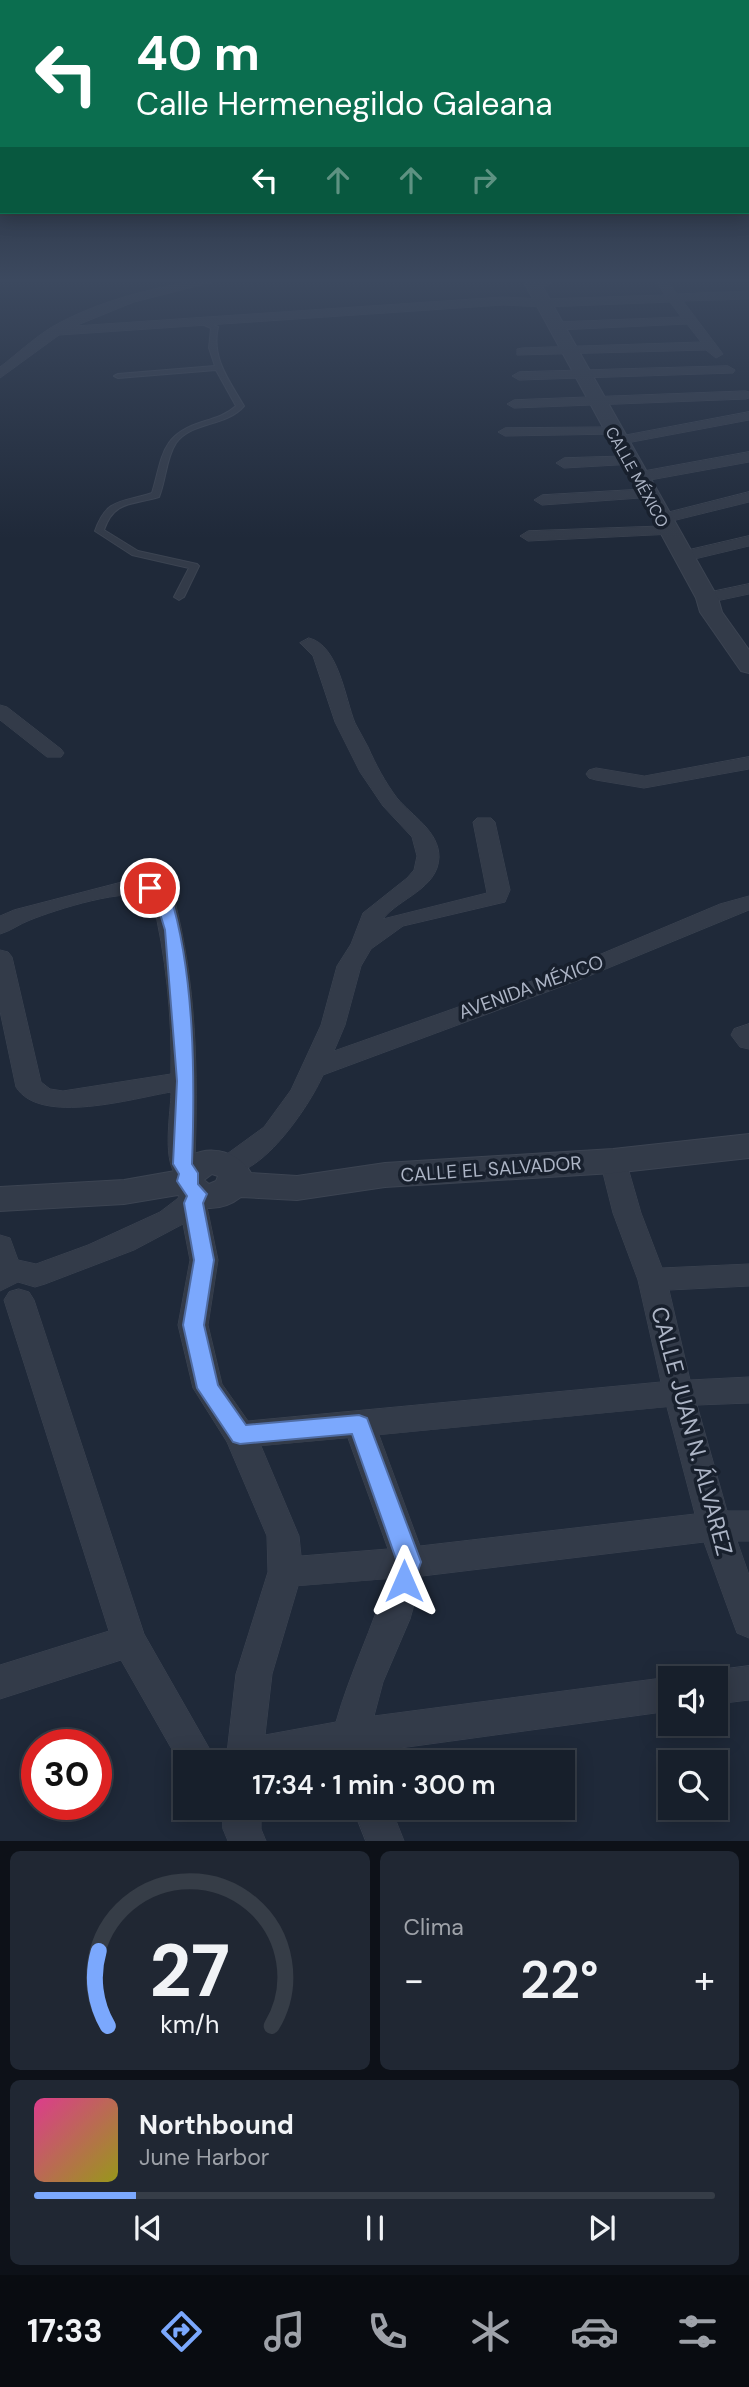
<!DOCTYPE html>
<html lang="es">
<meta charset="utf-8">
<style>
:root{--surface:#171f2b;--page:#202733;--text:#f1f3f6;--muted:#9ea2a9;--line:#363d47;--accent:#7ba8fd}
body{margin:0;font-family:"DM Sans",sans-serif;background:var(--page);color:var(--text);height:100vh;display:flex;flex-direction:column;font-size:26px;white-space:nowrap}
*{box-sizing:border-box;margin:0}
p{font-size:23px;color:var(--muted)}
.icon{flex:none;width:38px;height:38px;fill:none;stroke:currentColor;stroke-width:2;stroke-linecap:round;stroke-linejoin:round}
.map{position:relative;height:1841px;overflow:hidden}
.side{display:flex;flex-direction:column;gap:10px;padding:10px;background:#0d1118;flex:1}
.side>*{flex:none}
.banner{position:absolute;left:0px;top:0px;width:749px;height:214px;box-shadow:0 4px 18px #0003,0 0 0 2px var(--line);background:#0b6e4f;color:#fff;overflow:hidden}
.tools{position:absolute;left:658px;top:1666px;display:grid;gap:14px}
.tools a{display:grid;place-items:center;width:70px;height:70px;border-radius:0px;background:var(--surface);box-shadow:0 4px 18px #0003,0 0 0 2px var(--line);font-size:35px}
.speed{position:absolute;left:21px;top:1729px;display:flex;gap:14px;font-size:35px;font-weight:700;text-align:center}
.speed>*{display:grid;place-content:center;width:91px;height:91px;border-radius:50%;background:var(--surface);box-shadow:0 4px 18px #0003,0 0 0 2px var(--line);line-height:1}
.speed .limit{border:10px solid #d22;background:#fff;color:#111}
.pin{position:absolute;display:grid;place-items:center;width:60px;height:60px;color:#fff;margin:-30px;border:4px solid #fff;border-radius:50%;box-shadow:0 2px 7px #0007}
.me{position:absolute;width:77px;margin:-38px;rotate:0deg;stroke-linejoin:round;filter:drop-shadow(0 0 5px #0008)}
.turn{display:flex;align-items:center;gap:24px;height:147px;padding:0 21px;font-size:32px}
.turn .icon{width:91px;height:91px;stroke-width:2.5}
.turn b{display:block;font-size:49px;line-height:60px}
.lanes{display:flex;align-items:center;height:66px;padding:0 21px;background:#0003;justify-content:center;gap:35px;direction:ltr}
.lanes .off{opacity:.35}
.big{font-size:52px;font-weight:600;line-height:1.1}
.side .widget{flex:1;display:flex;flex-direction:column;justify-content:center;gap:10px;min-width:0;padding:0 24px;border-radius:10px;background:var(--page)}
.side .dial{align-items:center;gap:0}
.dial svg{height:182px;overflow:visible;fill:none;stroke:var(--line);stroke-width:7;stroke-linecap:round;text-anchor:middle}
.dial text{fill:var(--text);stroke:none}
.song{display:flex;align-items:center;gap:21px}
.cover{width:84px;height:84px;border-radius:10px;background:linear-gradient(135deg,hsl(330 70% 55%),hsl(60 70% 35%))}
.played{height:7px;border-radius:4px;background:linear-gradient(90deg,var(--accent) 15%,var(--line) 15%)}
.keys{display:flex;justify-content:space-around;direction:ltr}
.heat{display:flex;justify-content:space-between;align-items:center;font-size:38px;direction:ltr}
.side .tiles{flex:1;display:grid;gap:10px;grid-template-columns:1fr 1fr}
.widget:last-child{grid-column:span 2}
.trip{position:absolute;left:173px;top:1750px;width:402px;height:70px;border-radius:0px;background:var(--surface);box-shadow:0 4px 18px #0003,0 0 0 2px var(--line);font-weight:600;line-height:70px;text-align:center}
.tab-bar{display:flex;height:112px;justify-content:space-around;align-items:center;background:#090c11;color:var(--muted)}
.tab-bar .icon{width:49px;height:49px}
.tab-bar .active{color:var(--accent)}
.tab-bar b{font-size:32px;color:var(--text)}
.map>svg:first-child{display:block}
</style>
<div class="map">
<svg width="749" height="1841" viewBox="0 0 749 1841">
<rect width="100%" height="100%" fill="#1f2939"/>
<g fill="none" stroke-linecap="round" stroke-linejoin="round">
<g stroke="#3c4452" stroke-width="2">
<path id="service" d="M197 318 218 327C211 358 229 380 244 406 226 427 192 421 176 443 166 458 166 480 159 497 133 505 114 500 104 530L138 551 197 564 199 566 184 597 179 600 174 597 189 568 132 555 95 531C107 497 122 503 152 493 163 457 160 435 202 422 215 418 226 415 236 406L216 370 118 378 114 376 118 374 215 366 209 348 211 328 195 321 194 320Z"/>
</g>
<g stroke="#3c4452" stroke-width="1">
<g id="minor">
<path d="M187 282H213L134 302 75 326 503 297 544 299 665 295 656 282H668L677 294 749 291V299L683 301 723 354 716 358 706 350 517 355V349L522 348 701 342 687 324 557 330 551 326 557 322 681 317 670 302 544 307 503 305 59 335 0 378V367C17 354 34 338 52 327 94 303 141 291 187 282Z"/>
<polygon points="528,282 552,282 546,286 529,287"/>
<polygon points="728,366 735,370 733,373 519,380 512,376 519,372"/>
<polygon points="746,391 749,392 749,398 746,399 514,408 507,404 514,400"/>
<polygon points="749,412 749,420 616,445 609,441 616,437"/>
<polygon points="611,427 616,428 618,431 616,434 505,436 498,432 505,428"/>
<polygon points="749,452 749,462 639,482 631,477 639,472"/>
<polygon points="629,456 634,458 637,461 634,464 564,468 556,463 564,458"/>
<polygon points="648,489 656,494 654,497 542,505 534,500 542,495"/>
<polygon points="749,492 749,502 660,524 652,519 654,516"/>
<polygon points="667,526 675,531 673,534 528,541 520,536 528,531"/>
<polygon points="749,536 749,546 682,562 674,557 676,553"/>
<polygon points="749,584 749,594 707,603 698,598 701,594"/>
<path d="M309 638C339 645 345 699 355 723 359 731 364 739 368 747 376 765 385 782 397 798 412 816 439 831 439 857 438 889 399 898 383 919L487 893 473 822 477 818H491L495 822 510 890 505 902 403 926 371 949 361 966 345 1025 334 1051 563 970 720 904 749 896V910L579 980 323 1075C310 1105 258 1184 220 1173L216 1166 220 1159 264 1127 291 1090 321 1025 337 966 351 944 363 913 407 878 414 870 417 856 412 837 383 806 360 772 335 722 313 656 300 643Z"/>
<polygon points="0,705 7,707 61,749 64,753 61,757 47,757 0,720"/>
<polygon points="749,757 749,769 644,788 596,780 589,778 586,774 589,770 596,768 644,776"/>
<path d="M134 879 158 883 173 894C197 984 198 1071 195 1162L202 1173 199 1180C155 1193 171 1117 171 1092 134 1098 40 1126 16 1087L0 1011V950L8 952 12 957 41 1082 50 1089 63 1091 171 1074C172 1015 166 956 152 898 128 886 55 910 30 920 19 924 11 931 0 934V916L14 910Z"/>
<polygon points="749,1024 749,1049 740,1047 731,1035 734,1029"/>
<path d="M613 1151 622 1154 626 1161 641 1213 662 1268 749 1264V1286L669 1290 690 1380 749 1377V1403L697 1405 727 1511H749V1541H737L749 1575V1638L737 1633 704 1542 422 1576 410 1619 383 1682 374 1716 670 1677 673 1678H670V1711L371 1752 373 1762H337L336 1758 311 1762H226L236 1674 268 1572 267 1536 227 1442 193 1388 178 1325 190 1260 183 1224 134 1250 45 1284 35 1287 18 1282 0 1291V1235L10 1238 18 1260 36 1264 88 1245 160 1212 177 1199 187 1187 197 1184 207 1187 211 1194 206 1202 218 1260 208 1325 222 1384 248 1421 661 1382 638 1280 613 1213 600 1161 604 1154ZM667 1407 695 1514 420 1546 379 1435ZM348 1438 388 1549 301 1556 299 1536 261 1446ZM387 1579C373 1628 350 1672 336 1722L265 1735 272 1674 298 1586Z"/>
<polygon points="19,1289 29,1292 34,1300 144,1634 217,1762 186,1762 186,1774 121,1660 0,1699 0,1665 109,1631 4,1300 9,1292"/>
<polygon points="749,1666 749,1700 716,1704 716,1678 702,1678 703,1675 716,1670"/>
<polygon points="223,1808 261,1808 261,1829 266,1841 228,1841 223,1829"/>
<polygon points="353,1808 391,1808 404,1841 366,1841"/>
</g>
</g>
<g stroke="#3c4452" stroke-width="2">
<g id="tertiary">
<polygon points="527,282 541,284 718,598 722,612 749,650 749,673 741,671 700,612 696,598 525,284"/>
<path d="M749 1134V1158L613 1173 385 1187 297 1200 241 1197C222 1212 196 1212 178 1195L124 1204 0 1211V1187L124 1180 175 1171C192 1142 235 1145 251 1173L297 1176 385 1163 613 1149ZM212 1174 218 1176 216 1181 209 1184 204 1180Z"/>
</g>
</g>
<use href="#service" fill="#333b49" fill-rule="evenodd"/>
<use href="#minor" fill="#333b49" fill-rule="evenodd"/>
<use href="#tertiary" fill="#333b49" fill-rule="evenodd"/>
</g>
<linearGradient id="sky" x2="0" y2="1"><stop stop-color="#11171f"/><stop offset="0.52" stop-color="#3c495f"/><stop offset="1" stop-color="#3c495f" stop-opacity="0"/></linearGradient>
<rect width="749" height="539" fill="url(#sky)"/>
<path fill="#7ba8fd" stroke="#506da4" stroke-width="2" d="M150 883 170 894C195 975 195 1079 192 1164L198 1173V1184L207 1194 203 1203 214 1260 204 1325 218 1385 246 1425 359 1415 367 1418 421 1562 412 1588 404 1592 395 1588 392 1581 397 1562 352 1434 240 1444 233 1442 197 1388 183 1325 194 1260 184 1203 187 1196 177 1181 179 1174 173 1164 177 1081 165 930 155 897 142 888Z"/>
<g text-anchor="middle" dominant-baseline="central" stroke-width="7" stroke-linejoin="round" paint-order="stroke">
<g font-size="16" fill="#adb5c6" stroke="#18202d">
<text transform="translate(637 477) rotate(61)">CALLE MÉXICO</text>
</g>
<g font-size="19" fill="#adb5c6" stroke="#18202d">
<text transform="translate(531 987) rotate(-20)">AVENIDA MÉXICO</text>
<text transform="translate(491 1169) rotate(-4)">CALLE EL SALVADOR</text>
</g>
<g font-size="23" fill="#adb5c6" stroke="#18202d">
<text transform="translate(692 1431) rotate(75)">CALLE JUAN N. ÁLVAREZ</text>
</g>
</g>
</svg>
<div class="tools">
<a><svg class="icon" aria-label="sound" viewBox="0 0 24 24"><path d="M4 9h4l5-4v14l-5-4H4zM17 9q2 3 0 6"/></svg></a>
<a><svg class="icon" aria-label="search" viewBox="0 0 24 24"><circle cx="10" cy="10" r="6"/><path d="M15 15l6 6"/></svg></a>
</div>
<div class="speed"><div class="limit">30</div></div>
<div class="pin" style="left:150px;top:888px;background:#d93025"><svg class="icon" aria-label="arrive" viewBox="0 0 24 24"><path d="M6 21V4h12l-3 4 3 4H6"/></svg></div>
<svg class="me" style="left:404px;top:1581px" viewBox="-20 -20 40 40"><path d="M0-17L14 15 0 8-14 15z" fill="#7ba8fd" stroke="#fff" stroke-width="4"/></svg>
<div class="trip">17:34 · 1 min · 300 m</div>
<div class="banner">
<div class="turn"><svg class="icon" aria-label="left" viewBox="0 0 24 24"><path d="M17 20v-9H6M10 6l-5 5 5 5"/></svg><div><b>40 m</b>Calle Hermenegildo Galeana</div></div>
<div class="lanes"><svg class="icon" aria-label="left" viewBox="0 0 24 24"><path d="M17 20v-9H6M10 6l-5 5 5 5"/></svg><svg class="icon off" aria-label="ahead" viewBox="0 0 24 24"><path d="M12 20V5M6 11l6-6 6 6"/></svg><svg class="icon off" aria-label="ahead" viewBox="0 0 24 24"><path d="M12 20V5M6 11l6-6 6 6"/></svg><svg class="icon off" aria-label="right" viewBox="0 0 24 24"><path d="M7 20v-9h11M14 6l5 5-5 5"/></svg></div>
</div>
</div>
<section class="side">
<div class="tiles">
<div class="widget dial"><svg viewBox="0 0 100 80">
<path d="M14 69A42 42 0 1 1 86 69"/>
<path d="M14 69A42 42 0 0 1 10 36" stroke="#7ba8fd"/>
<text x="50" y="56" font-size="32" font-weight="700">27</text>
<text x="50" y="72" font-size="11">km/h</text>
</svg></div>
<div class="widget"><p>Clima</p>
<div class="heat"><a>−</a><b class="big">22°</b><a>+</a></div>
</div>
<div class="widget">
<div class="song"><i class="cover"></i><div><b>Northbound</b><p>June Harbor</p></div></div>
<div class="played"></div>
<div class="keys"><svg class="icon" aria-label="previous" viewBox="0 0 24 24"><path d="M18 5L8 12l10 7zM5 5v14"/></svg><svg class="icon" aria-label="pause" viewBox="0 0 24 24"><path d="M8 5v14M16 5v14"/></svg><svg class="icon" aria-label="next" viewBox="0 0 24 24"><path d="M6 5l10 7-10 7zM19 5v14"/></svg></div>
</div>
</div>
</section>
<nav class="tab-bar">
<b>17:33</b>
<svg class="icon active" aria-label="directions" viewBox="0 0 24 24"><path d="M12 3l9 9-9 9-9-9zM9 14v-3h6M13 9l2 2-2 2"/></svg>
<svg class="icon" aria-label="music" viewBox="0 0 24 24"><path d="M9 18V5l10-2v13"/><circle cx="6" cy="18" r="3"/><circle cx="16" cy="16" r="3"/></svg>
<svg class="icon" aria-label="phone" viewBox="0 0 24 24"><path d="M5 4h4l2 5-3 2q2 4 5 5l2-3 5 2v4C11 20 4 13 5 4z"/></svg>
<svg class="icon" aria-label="climate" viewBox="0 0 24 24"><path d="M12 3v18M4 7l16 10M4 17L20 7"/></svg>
<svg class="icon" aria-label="car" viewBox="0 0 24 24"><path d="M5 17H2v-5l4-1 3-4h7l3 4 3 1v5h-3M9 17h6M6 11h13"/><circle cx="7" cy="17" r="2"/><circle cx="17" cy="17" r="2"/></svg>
<svg class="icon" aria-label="filters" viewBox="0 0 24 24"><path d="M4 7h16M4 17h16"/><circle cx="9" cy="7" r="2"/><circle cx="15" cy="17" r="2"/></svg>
</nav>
